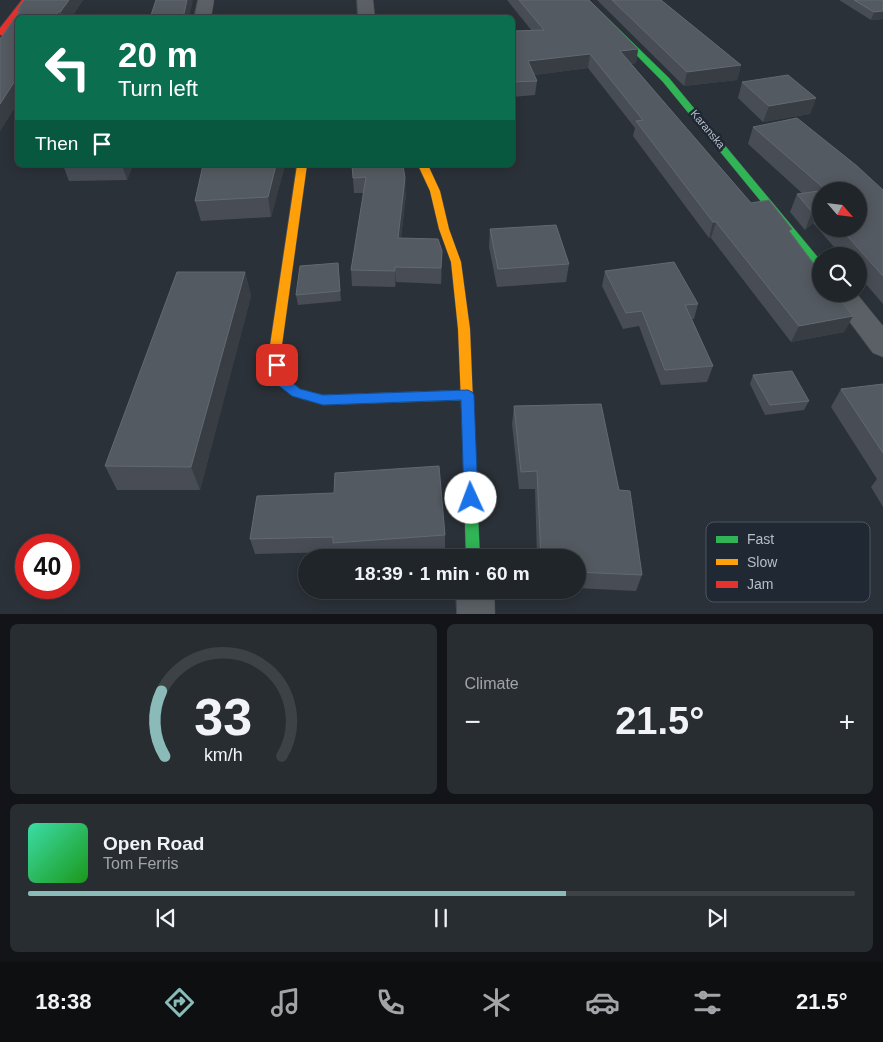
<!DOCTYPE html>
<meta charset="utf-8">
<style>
:root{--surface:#20252a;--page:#282d32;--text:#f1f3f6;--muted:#a2a5a8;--line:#3d4247;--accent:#8bbbb9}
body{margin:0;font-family:Helvetica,sans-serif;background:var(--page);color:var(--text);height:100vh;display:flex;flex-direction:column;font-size:19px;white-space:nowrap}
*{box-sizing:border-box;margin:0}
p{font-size:16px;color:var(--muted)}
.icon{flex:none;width:28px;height:28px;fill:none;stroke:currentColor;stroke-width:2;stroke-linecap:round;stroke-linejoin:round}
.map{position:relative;height:614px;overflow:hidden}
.details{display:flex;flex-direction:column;gap:10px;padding:10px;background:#121417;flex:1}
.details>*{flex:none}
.top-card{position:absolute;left:15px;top:15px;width:500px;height:152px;border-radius:8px;box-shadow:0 2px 12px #0003,0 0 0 1px var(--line);background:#0b6e4f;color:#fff;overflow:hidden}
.needle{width:32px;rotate:118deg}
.tools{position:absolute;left:812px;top:182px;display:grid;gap:10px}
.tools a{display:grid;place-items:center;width:55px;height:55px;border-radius:50%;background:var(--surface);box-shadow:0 2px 12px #0003,0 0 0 1px var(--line);font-size:25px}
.speed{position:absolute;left:15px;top:534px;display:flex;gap:10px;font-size:25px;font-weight:700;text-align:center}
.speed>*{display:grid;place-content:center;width:65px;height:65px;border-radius:50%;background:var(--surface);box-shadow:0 2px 12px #0003,0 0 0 1px var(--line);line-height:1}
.speed .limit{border:8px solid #d22;background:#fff;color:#111}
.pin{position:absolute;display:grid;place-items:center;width:42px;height:42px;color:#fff;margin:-21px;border-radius:10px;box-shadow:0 2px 8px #0006}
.me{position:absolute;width:55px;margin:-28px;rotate:358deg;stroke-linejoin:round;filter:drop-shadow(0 0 4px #0008)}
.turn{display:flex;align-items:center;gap:18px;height:105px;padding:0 20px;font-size:22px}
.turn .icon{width:65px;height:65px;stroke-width:2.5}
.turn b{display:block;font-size:35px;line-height:42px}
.then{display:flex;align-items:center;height:48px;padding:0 20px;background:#0003;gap:10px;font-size:19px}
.big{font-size:38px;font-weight:700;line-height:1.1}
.details .card{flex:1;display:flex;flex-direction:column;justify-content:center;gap:8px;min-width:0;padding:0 18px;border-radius:8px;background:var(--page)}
.details .dial{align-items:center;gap:0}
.dial svg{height:130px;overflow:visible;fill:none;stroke:var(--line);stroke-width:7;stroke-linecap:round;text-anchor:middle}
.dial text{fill:var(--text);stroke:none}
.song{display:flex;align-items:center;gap:15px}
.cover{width:60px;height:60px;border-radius:8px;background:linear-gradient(135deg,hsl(160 70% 55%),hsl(120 70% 35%))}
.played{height:5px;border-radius:2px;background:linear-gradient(90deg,var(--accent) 65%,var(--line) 65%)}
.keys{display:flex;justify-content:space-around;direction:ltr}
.heat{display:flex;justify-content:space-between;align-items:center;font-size:28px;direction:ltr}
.details .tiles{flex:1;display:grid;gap:10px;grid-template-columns:1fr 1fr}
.card:last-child{grid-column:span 2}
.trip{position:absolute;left:298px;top:549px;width:288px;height:50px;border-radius:25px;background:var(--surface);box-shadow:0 2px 12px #0003,0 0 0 1px var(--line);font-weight:700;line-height:50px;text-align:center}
.menu{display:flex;height:80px;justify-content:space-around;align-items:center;background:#0d0f11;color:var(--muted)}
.menu .icon{width:35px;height:35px}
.menu .on{color:var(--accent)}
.menu b{font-size:22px;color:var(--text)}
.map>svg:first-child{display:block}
</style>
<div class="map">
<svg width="883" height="615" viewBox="0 0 883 615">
<rect width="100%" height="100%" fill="#2b3138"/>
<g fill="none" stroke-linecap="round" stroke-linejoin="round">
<g stroke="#464c52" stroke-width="1">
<g id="street">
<polygon points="198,0 214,0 211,18 194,18"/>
<polygon points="357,0 373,0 375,18 358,18"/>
<polygon points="829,294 857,294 883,326 883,357 873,353"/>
<polygon points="456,590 494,590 495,615 457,615"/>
</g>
</g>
<g stroke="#464c52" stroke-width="1">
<g id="fast">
<polygon points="582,0 589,0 669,78 821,261 821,271 817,270 663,82"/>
<polygon points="279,373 283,375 300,389 323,395 467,390 471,392 473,395 471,398 467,400 323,405 292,396 273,378 275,375"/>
<polygon points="468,421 473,422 474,426 480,558 466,558 462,426 463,422"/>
</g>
</g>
<g stroke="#464c52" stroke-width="1">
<g id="slow">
<polygon points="297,165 307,165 281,352 285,378 283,381 275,381 273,378 269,352"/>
<polygon points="418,165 428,165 440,191 449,229 461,262 470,329 474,426 473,430 468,431 463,430 462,426 458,329 451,262 439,229 430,191"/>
</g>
</g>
<g stroke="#464c52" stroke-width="1">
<polygon id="jam" points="22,0 28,0 3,35 0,35 0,28"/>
</g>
<use href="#street" fill="#5b6066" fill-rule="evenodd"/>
<use href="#fast" fill="#30b455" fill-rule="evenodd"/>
<use href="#slow" fill="#ff9f0a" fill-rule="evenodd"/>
<use href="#jam" fill="#e5322d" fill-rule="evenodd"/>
</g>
<g fill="#484d55" fill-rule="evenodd">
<polygon points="83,0 71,18 18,18 18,102 0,131 0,39 19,12 18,9"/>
<polygon points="507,0 589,0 638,49 636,63 631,64 751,203 791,233 853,316 844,332 791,342 711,238 709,238 633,136 635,128 588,68 534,75 537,81 535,95 512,97 512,31 532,31"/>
<polygon points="597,0 661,0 741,65 737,80 684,86"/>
<polygon points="839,0 883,0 883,19 871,20"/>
<polygon points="742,82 816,98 810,114 763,122 738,98"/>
<path d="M753 127 883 190V304L859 276V256H842L813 223 805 230 790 212 797 194H803L748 144ZM821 191 859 229H821Z"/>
<polygon points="63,165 133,165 127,180 69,181"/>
<polygon points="285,165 271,217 201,221 195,201"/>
<polygon points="352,165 406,194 401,238 442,267 441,284 396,282 395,287 352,286 351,270 364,193 354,193"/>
<polygon points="490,229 569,264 566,282 497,287 489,247"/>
<polygon points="338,263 341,301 298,305 296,295"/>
<polygon points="605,271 698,304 694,319 692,319 713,366 707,382 661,385 639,326 623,329 602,286"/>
<polygon points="245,272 251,296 200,490 117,490 105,466"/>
<polygon points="753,375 809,401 804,410 765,415 750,384"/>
<polygon points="883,384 883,507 871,487 877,479 831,407 841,389"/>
<polygon points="514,406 619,490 642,575 636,591 576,588 576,558 537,558 535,489 519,489 512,424"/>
<polygon points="257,496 445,535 445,550 342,558 336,558 335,552 255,554 250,539"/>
</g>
<g fill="#383d44">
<polygon points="69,0 83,0 71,18 63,18 61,11"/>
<polygon points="187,0 193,0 189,18 183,18"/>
<polygon points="883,11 883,19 871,20 874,12"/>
<polygon points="58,12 61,18 55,18"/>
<polygon points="638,49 636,63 618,65 620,51"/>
<polygon points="590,54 588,68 526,76 528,61"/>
<polygon points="741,65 737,80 684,86 687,72"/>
<polygon points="18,76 18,102 0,131 0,104"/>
<polygon points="816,98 810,114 763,122 769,106"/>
<polygon points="122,165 133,165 127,180"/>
<polygon points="276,165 285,165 271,217 268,197"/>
<polygon points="405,178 406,194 399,254 398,238"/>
<polygon points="821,206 813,223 805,230 812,212"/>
<polygon points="713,222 716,222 711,238 709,238"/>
<polygon points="442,251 442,267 441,284 441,268"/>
<polygon points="395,267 396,282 395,287"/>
<polygon points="245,272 251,296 200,490 191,467"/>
<polygon points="853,316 844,332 791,342 799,326"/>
</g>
<g fill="#545a61" stroke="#636971">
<polygon points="24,0 69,0 61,11 58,12 55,18 18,18 18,76 0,104 0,39 21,9 18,9"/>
<polygon points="156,0 187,0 183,18 150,18"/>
<polygon points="519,0 589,0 638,49 620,51 751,203 769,200 792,229 789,231 821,274 821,294 836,294 853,316 799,326 716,222 713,222 636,121 643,120 590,54 528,61 537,81 512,82 512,31 544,30"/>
<polygon points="612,0 661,0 741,65 687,72"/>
<polygon points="854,0 883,0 883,11 874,12"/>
<polygon points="788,75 816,98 769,106 742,82"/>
<polygon points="797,118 857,166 883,190 883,276 841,229 859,229 859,191 821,191 821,206 812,212 797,194 826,190 753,127"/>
<polygon points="203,165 276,165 268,197 195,201"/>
<polygon points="352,165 403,165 405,178 398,238 438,239 442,251 441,268 395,267 395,271 351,270 366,177 353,178"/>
<polygon points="556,225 569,264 498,269 490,229"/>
<polygon points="674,262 698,304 685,305 713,366 665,370 642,311 626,313 605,271"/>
<polygon points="338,263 340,291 296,295 300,266"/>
<polygon points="177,272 245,272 191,467 105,466"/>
<polygon points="792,371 809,401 770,405 753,375"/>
<polygon points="883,384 883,453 841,389"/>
<polygon points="601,404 619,490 630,491 642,575 576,572 576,558 541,558 537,471 521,472 514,406"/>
<polygon points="439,466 445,535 333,543 333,537 250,539 257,496 334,493 335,473"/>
</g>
<polygon fill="#1a73e8" stroke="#114b97" points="277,361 281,362 285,377 300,389 323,395 468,390 472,392 474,395 478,498 476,503 471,505 466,503 464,498 461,400 323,405 292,396 274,382 271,365 273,362"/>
<g text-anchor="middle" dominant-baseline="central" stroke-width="5" stroke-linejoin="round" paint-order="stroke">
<g font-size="11" fill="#b6bec8" stroke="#1f2833">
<text transform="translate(708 129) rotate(50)">Karanska</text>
</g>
</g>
<rect x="706" y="522" width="164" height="80" rx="8" fill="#1f2833" stroke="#4c5560" stroke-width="1"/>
<rect x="716" y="536" width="22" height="7" fill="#30b455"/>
<rect x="716" y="559" width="22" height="6" fill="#ff9f0a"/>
<rect x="716" y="581" width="22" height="7" fill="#e5322d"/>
<g font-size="14" fill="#b6bec8">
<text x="747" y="544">Fast</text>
<text x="747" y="567">Slow</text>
<text x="747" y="589">Jam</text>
</g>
</svg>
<div class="tools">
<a><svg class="needle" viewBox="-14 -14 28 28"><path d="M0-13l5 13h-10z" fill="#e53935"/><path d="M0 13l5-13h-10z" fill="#a2a5a8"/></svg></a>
<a><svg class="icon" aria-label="search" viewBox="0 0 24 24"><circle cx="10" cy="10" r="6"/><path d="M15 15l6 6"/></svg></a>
</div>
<div class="speed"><div class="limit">40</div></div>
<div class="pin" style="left:277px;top:365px;background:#d93025"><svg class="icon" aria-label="arrive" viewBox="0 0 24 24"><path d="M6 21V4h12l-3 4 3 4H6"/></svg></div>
<svg class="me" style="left:471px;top:498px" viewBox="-20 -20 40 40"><circle r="19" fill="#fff"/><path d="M0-13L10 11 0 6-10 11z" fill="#1a73e8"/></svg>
<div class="trip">18:39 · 1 min · 60 m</div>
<div class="top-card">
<div class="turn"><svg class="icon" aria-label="left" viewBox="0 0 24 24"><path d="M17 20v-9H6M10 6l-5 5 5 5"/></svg><div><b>20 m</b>Turn left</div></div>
<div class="then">Then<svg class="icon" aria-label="arrive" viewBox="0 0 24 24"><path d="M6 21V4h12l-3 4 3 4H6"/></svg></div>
</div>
</div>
<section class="details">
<div class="tiles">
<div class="card dial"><svg viewBox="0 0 100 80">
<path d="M14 69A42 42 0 1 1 86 69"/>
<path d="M14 69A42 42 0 0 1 12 29" stroke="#8bbbb9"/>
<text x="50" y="56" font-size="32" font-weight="700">33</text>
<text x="50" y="72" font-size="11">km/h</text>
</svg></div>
<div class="card"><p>Climate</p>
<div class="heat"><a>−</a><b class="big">21.5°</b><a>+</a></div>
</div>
<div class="card">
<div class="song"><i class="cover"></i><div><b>Open Road</b><p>Tom Ferris</p></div></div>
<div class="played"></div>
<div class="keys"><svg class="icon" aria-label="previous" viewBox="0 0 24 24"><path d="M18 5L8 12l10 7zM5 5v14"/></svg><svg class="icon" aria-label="pause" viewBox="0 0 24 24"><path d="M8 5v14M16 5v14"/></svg><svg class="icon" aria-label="next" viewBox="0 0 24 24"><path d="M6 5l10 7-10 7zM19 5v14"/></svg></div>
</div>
</div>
</section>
<nav class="menu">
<b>18:38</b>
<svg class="icon on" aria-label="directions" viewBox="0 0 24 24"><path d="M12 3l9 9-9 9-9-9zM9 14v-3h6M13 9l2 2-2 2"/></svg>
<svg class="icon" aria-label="music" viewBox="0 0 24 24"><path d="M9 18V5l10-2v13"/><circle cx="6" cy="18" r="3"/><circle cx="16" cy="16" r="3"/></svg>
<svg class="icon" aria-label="phone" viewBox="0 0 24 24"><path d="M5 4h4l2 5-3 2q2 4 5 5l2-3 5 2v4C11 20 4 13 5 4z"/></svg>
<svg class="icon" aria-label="climate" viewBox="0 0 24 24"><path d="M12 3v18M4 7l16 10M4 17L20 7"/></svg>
<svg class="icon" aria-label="car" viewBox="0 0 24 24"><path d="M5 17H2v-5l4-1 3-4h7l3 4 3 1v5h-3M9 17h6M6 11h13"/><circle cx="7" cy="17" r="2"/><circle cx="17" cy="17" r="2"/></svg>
<svg class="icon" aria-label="filters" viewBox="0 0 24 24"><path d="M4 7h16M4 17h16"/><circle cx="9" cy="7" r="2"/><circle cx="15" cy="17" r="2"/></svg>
<b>21.5°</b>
</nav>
